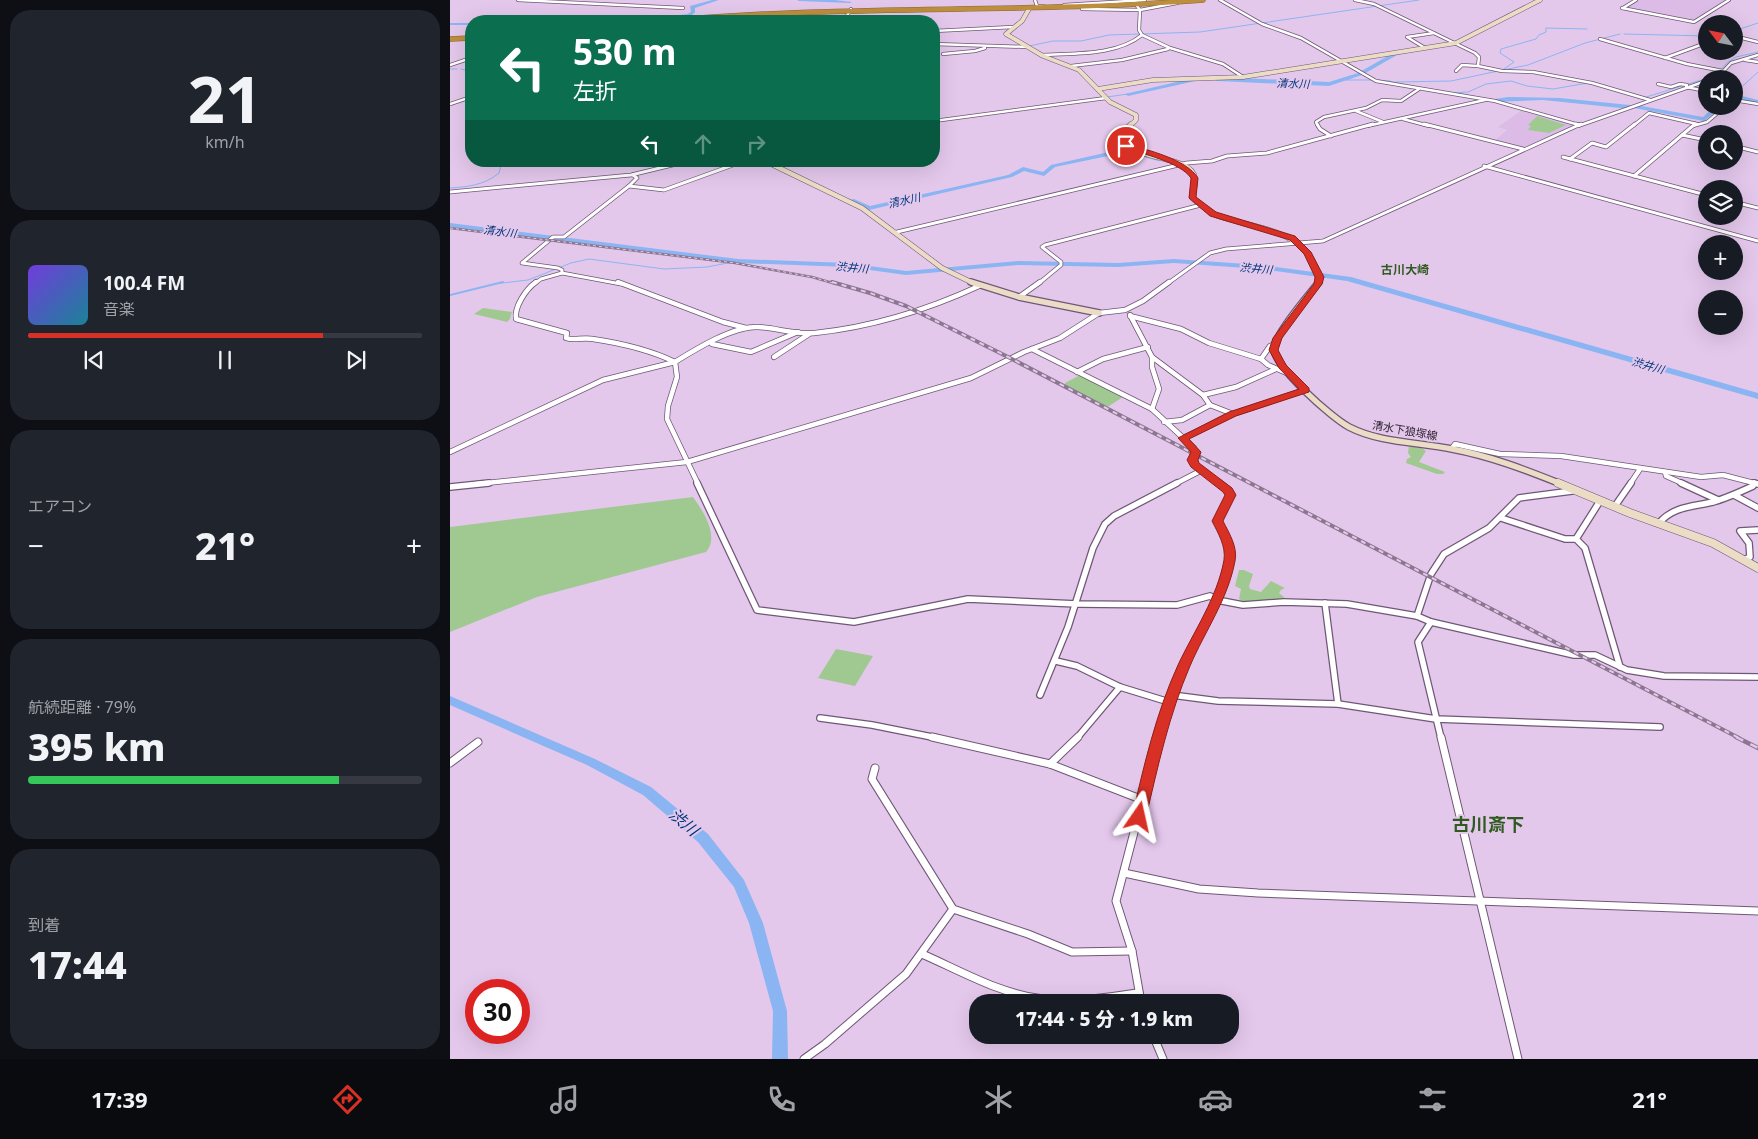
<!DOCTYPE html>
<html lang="ja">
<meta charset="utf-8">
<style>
:root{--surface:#171b24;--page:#20242c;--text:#f1f3f6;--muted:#9ea1a6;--line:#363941;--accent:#d93025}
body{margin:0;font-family:"Noto Sans","Noto Sans JP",sans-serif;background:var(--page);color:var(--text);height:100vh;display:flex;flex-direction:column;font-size:19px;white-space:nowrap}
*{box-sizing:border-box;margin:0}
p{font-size:16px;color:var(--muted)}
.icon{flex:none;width:28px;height:28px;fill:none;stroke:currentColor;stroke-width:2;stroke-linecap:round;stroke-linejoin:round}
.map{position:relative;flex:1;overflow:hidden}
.details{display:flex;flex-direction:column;gap:10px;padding:10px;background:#0d0f14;width:450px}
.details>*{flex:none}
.guide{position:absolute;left:15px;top:15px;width:475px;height:152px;border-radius:20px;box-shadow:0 5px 20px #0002;background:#0b6e4f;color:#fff;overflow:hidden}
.needle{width:32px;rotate:302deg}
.buttons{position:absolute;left:1248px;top:15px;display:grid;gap:10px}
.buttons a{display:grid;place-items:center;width:45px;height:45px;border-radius:50%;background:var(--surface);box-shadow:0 5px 20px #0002;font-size:25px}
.speed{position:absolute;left:15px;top:979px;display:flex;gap:10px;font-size:25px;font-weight:700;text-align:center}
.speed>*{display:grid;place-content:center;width:65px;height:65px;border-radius:50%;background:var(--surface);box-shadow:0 5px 20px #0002;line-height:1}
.speed .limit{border:8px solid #d22;background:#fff;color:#111}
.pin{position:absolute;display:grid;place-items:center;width:42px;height:42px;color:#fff;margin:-21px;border:2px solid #fff;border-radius:50%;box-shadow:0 1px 5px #0007}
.me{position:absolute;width:55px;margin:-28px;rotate:11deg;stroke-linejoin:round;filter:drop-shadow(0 0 4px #0008)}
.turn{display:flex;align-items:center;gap:18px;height:105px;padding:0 25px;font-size:22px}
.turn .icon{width:65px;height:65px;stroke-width:2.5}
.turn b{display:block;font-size:35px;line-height:42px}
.lanes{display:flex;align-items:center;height:48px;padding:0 25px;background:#0003;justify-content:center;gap:25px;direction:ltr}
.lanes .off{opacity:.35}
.big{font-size:38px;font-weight:800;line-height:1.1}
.details .tile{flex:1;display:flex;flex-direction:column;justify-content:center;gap:8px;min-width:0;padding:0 18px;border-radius:20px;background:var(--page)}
.details .dial{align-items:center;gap:0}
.dial b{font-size:65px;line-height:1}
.song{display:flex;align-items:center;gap:15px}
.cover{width:60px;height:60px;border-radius:8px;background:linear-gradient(135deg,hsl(260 70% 55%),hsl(190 70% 35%))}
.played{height:5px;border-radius:2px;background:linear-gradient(90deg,var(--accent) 75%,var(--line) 75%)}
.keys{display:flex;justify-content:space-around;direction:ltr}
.heat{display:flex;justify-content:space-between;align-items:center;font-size:28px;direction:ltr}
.charge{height:8px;border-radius:4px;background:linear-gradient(90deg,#34c759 79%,var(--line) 0)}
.trip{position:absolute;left:519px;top:994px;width:270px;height:50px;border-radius:20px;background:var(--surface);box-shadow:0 5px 20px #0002;font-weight:800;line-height:50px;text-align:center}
.menu{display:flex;height:80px;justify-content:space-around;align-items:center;background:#090b0e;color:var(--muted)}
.menu .icon{width:35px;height:35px}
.menu .active{color:var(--accent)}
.menu b{font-size:22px;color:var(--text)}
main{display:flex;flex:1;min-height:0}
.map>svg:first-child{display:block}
</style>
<main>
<section class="details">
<div class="tile dial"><b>21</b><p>km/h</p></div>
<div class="tile">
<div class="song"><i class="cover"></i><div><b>100.4 FM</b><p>音楽</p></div></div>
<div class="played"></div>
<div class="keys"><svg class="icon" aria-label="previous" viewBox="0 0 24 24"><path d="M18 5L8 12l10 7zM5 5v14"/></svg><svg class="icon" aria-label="pause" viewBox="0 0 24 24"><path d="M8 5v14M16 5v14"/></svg><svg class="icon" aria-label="next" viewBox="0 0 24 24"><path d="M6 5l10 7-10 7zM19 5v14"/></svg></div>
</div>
<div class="tile"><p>エアコン</p>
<div class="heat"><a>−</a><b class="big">21°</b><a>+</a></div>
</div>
<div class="tile"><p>航続距離 · 79%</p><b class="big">395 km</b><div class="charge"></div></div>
<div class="tile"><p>到着</p><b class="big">17:44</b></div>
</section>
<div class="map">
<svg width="1308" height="1059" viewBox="0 0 1308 1059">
<rect width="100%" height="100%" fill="#e4c8ec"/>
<g fill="#dcbbe6">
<polygon points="1188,0 1276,0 1243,21 1175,8"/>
<polygon points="1072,110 1124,125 1073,148 1044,141 1057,130 1048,127"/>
</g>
<g fill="#a0c992">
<polygon points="1087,116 1116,125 1099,133 1078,130 1081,126 1078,125"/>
<polygon points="33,308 62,312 60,319 57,322 24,314"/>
<polygon points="630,375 673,397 656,408 615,386 615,383"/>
<polygon points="959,446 970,447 976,451 969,462 995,472 993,474 987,474 956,463 957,459 961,457 958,453"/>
<path d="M243 497C253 511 270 536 256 552L87 597 0 632V527Z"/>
<polygon points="789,570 794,570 803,574 799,586 800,589 811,592 821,581 835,588 831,590 829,593 834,597 833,600 795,603 789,599 791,589 785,586"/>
<polygon points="386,649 423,656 405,686 368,678"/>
</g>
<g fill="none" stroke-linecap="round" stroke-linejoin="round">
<g stroke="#8bb5f2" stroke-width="1">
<polyline points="1284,31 1308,23"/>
<polyline points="1174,34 1256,36"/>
<polyline points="579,46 603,41 631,41 659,35 750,32 969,0"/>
<polyline points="0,69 7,69"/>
<polyline points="11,69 21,72"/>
<polyline points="1054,69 1064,62 1050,53 1051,49 1086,39 1089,35 1096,32 1096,28 1137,29"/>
<polyline points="1053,70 1078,65 1135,43 1170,34"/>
<polyline points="894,80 922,80"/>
<polyline points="929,80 939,81"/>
<polyline points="939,81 956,85"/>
<polyline points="946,82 1001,81 1053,70"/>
<polyline points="1162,90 1189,98"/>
<polyline points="1002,93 1018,92 1036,84 1061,81 1077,86 1103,89 1138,83"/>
<polyline points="1284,94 1308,72"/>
<polyline points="657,97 678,94"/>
<polyline points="1193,98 1261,77 1260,73 1269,72 1277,63 1286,57 1308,52"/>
<path d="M0 188C17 187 35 185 49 173L52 161"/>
<polyline points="44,284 78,280 121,263 139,259 214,269 257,267 288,261"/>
</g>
<polyline stroke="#8bb5f2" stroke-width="2" points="0,295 53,282"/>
<g fill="#8bb5f2" fill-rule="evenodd">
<polygon points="262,0 269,0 245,8 245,12 241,16 194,21 180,21 238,14 241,12 240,6"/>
<polygon points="347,0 385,0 402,2 400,3 349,1"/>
<rect x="0" y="23" width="21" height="2"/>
<polygon points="955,50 957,51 957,53 947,55 912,75 879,86 767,81 764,79 767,77 879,82 908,73 943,53"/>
<path d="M748 77 750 78V80C726 85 702 91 678 96L675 94Z"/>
<polygon points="1284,94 1308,100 1308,104 1284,98"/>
<polygon points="1058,97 1110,98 1180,105 1183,107 1180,109 1093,100 1041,102 1038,100"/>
<polygon points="1186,105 1253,117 1265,106 1272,106 1254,121 1184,108 1183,107"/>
<polygon points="677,148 711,159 708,161 677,152 605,167 594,176 574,171 562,177 419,210 399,200 404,199 420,206 558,175 573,167 593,172 601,165"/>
<polygon points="0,223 288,259 398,263 456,271 569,261 668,263 724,259 811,265 901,277 1308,393 1308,399 897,281 811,269 724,263 668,267 569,265 456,275 398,267 288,263 0,227"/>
<polygon points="0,696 145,759 201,787 258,834 294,880 313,923 337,1011 338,1059 322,1059 323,1011 299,923 284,887 248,842 193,795 137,765 0,705"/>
</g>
<g stroke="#6f5776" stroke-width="4">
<g id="street-far4">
<polyline points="68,0 233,8"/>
<polyline points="585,0 587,6 593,6"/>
<polyline points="770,0 812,24 851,38 926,81 1045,101 1129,125"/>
<polyline points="905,0 924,4 1025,53 1029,57 1028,66 1052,71 1083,72 1142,83 1200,100"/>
<polyline points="614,5 695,0"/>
<polyline points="687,6 690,10 689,30 692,35 720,48 773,64 793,77"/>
<polyline points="1172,8 1244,22 1279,0"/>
<polyline points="1173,8 1186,0"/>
<polyline points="632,9 690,10 727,3"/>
<polyline points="394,21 401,9"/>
<polyline points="484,31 563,27"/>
<polyline points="1284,36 1308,42"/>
<polyline points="1150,39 1237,64 1273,71"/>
<polyline points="484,44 578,47"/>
<polyline points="975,48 957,37 984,33"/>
<polyline points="493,54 525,51 535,48"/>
<path d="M592 55C624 53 666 56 692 35"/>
<polyline points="1215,58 1256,43"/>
<polyline points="1295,60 1308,62"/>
<polyline points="0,65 21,58"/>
<polyline points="621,66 672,60 718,49"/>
<polyline points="1006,71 1012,65 1028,66"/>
<polyline points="1263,79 1268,77 1281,63 1308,55"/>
<polyline points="1208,84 1221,87 1230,84 1237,85"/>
<polyline points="1236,87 1256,91"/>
<polyline points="1284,100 1308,104"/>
<polyline points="0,104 21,97"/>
<polyline points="906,111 933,122"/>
<polyline points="953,119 979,126"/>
<polyline points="484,121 656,98"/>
<polyline points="868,126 866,122 874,117 916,108 932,100 951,101 969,89"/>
<polyline points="917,126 1035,100"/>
<polyline points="1128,126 1256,81"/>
<polyline points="1183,126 1199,113 1247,124"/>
<polyline points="1243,126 1257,122 1276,106"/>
</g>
</g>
<g stroke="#6f5776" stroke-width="4.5">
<g id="street-far3">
<polyline points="867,124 870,129 881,136"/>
<polyline points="974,124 1073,149"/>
<polyline points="1126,124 1129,125"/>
<polyline points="1232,135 1256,140"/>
<polyline points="1284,146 1308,152"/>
<polyline points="1113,157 1256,195"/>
<polyline points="1120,159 1142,143 1156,147 1185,124"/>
<polyline points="1034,166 1308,241"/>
<polyline points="1184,176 1245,124"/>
<polyline points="179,186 214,190 294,161"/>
<polyline points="0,192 181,175 239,161"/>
<polyline points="1284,202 1308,208"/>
<polyline points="447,232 737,163 762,161 777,156 817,153 923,124"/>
<polyline points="112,273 112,270 108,268 72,263 103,237 114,237 179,186 187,178 183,175"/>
<polyline points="84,284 91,279 112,273 171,284"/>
<polyline points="588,284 611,265 611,262 592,247 595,245 751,205"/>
<polyline points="717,284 760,253 776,249 873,241 1131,124"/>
</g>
</g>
<g stroke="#6f5776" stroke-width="6">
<g id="street-far2">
<path d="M86 282C76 289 64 307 66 319L117 333 116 338C124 341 133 337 143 339 170 343 200 350 225 362"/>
<polyline points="168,282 273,322 296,328"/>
<polyline points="569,297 590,282"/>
<polyline points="680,315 702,357 702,367 709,389 702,409"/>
<polyline points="680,316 731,329 759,343 811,359 820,346 825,344"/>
<polyline points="262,344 301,352 348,332"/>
<polyline points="582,349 702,409 744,448 746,452 742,460 745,465 770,484"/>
<polyline points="324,357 359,334"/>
<polyline points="702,357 753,395"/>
<polyline points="811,359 818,365 839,374"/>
<polyline points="627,372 653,359 698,347"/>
<polyline points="760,405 783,414"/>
<polyline points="714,422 732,420 760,405 753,395 786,387 826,369"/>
<polyline points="733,438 783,414 855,390"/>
<polyline points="1002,448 1005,444 1050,454 1111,456 1251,477 1273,475 1308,484"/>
<polyline points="0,452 153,380 225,362"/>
<polyline points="1215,472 1216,476 1234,484"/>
<polyline points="27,484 237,462 521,378 574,352 610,338 649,313 675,310 693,301 719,282"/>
<path d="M248 484 217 419 218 406 227 377 225 362C246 349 283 326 308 327 327 328 346 335 365 333 422 327 477 310 529 286"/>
<polyline points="725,484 752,470"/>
<polyline points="1180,484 1190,469"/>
</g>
</g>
<g stroke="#6f5776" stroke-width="8">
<g id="street-far1">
<polyline points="247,483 307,610 404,622 518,599 627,604 727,605 760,596 767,600 734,664 719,702 708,738"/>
<polyline points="769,483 778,490 780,495 768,521 779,544 780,559 767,600 793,605 834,602 897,604 967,616 981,622 1124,655 1145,655 1177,670 1214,676 1308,677"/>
<polyline points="1231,483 1268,500"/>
<polyline points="1304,483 1308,484"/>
<polyline points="0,487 39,483"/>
<polyline points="1284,495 1308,508"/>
<polyline points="1165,506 1181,483"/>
<polyline points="1051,518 1115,539 1126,539 1135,548 1170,667"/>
<path d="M1209 523C1224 506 1242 507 1263 502 1277 498 1290 492 1303 486L1304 483"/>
<polyline points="1126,539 1150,501"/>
<polyline points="1296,559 1300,557 1299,543 1290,531 1308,530"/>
<polyline points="875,603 888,704"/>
<polyline points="967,616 981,574 994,554 1039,528 1069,498 1122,491"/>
<polyline points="981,622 968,642 991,738"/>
<polyline points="606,661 627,666 670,687 719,702"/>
<polyline points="590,695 618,627 643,548 655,524 664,516 727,483"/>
<polyline points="722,695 768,701 888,704 986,719 1210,727"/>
<polyline points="370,718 422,725 487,738"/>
<polyline points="627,738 670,687"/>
</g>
</g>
<g stroke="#6f5776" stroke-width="9">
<g id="street">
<polyline points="482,737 600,764 693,800"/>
<polyline points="991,737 1068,1059"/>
<polyline points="0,763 28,742"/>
<polyline points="600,764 628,737"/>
<polyline points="425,768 422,779 503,909 578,934 622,952 682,951"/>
<polyline points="674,873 749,889 808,893 1308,911"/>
<path d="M472 954C511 971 550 994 593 999 625 1003 657 997 688 993"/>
<polyline points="691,1002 682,951 666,901 709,737"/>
<polyline points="703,1035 713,1059"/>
<polyline points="354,1059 375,1044 456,974 503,909"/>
</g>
</g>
<g stroke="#6f5776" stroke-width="5">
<g id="secondary-far3">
<polyline points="579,9 572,21 556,34 593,56 629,70 660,102 686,115 686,120 680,126"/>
<polyline points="648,89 703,80 793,77 1006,43 1090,0"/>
</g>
</g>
<g stroke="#6f5776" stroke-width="5.5">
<g id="secondary-far2">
<path d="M681 124 670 135C680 163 740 153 745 178 746 184 743 192 742 198 750 205 758 212 768 216 808 230 859 228 870 281L868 284"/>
<polyline points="315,161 412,208 492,268 525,284"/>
</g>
</g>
<g stroke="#6f5776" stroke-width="8">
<g id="secondary-far1">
<polyline points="521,282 569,297 649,313"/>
<path d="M869 282C858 296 826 333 824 348 823 366 882 418 899 427 930 443 968 442 1002 449 1040 456 1076 470 1111 484"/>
</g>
</g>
<g stroke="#6f5776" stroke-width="9">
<polyline id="secondary" points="1108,483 1180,513 1263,543 1308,568"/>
</g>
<g stroke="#896637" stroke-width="5.5">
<g id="highway">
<path d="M217 21C395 4 574 14 753 0"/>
<polyline points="0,39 21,38"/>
</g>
</g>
<use href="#street-far4" stroke="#fff" stroke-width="2.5"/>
<use href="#street-far3" stroke="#fff" stroke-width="3"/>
<use href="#street-far2" stroke="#fff" stroke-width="4.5"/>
<use href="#street-far1" stroke="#fff" stroke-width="5.5"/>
<use href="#street" stroke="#fff" stroke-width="7"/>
<use href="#secondary-far3" stroke="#ebddc5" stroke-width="4"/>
<use href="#secondary-far2" stroke="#ebddc5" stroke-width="4.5"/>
<use href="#secondary-far1" stroke="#ebddc5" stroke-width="5.5"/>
<use href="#secondary" stroke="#ebddc5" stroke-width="8"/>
<use href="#highway" stroke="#bd8e3d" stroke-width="4.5"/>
<g stroke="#8b7790" stroke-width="2.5">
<polyline id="rail-far2" points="0,228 285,263 362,277 386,284"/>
</g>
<g stroke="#8b7790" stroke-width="4">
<polyline id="rail-far1" points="382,282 420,293 456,306 560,358 1289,738"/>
</g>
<g stroke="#8b7790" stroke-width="4.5">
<polyline id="rail" points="1286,737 1308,748"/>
</g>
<use href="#rail-far2" stroke="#e4c8ec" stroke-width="1" stroke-dasharray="3" stroke-linecap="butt"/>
<use href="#rail-far1" stroke="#e4c8ec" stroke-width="2" stroke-dasharray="5" stroke-linecap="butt"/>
<use href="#rail" stroke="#e4c8ec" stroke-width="2.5" stroke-dasharray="8" stroke-linecap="butt"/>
</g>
<path fill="#d93025" stroke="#8d1f18" d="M676 144C698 150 736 159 748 178L746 197 766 212 845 236 861 252 874 277 872 284 832 338 828 350 836 365 859 388V392L786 416 739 439 751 452 748 460 749 463 782 488 786 495 773 521C779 533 788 547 785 561 778 599 755 631 740 666 719 715 708 766 696 817L694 821 689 823 684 821 682 817C694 765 706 713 728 665 744 631 767 598 774 560 776 546 768 533 762 521L775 495 773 492 741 467 737 460 741 452 728 438 779 412 849 389 829 368 819 350 823 338 864 284 865 277 854 254 840 240 760 216 739 198 741 178C730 162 692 154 674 147V144Z"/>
<g text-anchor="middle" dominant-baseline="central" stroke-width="4" stroke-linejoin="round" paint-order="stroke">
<g font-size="11" font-style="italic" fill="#00367b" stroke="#e4c8ec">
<text transform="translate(843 83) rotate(2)">清水川</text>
<text transform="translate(454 200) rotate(-13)">清水川</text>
<text transform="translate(50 231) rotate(7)">清水川</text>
<text transform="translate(402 267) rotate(5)">渋井川</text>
<text transform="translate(806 268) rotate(5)">渋井川</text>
<text transform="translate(1198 365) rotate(16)">渋井川</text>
</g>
<g font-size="11" fill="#281d2b" stroke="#e4c8ec">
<text transform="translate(955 430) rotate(10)">清水下狼塚線</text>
</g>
<g font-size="12" font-weight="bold" fill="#305b20" stroke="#e4c8ec">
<text x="955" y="269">古川大崎</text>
</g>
<g font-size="16" font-style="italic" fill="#00367b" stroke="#e4c8ec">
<text transform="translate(234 822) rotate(40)">渋川</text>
</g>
<g font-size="18" font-weight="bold" fill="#305b20" stroke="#e4c8ec">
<text x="1038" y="824">古川斎下</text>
</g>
</g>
</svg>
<div class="buttons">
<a><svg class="needle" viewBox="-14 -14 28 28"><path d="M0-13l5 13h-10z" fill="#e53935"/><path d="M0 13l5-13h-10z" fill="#9ea1a6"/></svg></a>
<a><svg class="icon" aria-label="sound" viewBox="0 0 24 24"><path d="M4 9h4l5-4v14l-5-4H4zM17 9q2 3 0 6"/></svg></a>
<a><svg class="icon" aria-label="search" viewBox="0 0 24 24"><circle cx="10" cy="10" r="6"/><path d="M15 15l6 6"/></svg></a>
<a><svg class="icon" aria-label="layers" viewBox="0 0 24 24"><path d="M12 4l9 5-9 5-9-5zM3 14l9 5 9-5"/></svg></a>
<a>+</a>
<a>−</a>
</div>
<div class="speed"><div class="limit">30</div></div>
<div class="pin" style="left:676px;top:146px;background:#d93025"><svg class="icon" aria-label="arrive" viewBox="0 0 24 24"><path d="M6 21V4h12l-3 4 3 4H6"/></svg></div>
<svg class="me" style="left:689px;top:817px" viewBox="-20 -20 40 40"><path d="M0-17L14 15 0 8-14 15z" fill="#d93025" stroke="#fff" stroke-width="4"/></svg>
<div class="trip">17:44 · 5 分 · 1.9 km</div>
<div class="guide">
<div class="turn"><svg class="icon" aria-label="left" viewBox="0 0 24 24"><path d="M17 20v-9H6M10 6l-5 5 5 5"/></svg><div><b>530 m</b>左折</div></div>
<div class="lanes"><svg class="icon" aria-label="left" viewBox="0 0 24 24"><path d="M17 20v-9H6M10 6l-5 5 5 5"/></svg><svg class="icon off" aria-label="ahead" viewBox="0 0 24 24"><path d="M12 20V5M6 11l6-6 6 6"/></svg><svg class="icon off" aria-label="right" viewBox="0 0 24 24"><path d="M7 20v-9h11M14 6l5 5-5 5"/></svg></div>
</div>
</div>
</main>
<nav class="menu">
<b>17:39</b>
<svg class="icon active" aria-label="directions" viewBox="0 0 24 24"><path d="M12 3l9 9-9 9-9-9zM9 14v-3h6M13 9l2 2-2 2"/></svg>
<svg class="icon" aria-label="music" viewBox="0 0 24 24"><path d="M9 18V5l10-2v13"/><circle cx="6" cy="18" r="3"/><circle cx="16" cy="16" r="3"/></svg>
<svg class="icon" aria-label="phone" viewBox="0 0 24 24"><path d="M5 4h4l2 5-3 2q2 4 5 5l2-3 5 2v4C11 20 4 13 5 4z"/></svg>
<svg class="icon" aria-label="climate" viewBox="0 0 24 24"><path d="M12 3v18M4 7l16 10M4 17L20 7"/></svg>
<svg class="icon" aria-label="car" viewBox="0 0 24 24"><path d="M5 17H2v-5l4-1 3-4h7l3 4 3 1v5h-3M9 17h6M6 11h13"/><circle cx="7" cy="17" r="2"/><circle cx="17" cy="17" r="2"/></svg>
<svg class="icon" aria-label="filters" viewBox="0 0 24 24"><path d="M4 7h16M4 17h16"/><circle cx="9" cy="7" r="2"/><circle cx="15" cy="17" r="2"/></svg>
<b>21°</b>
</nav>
